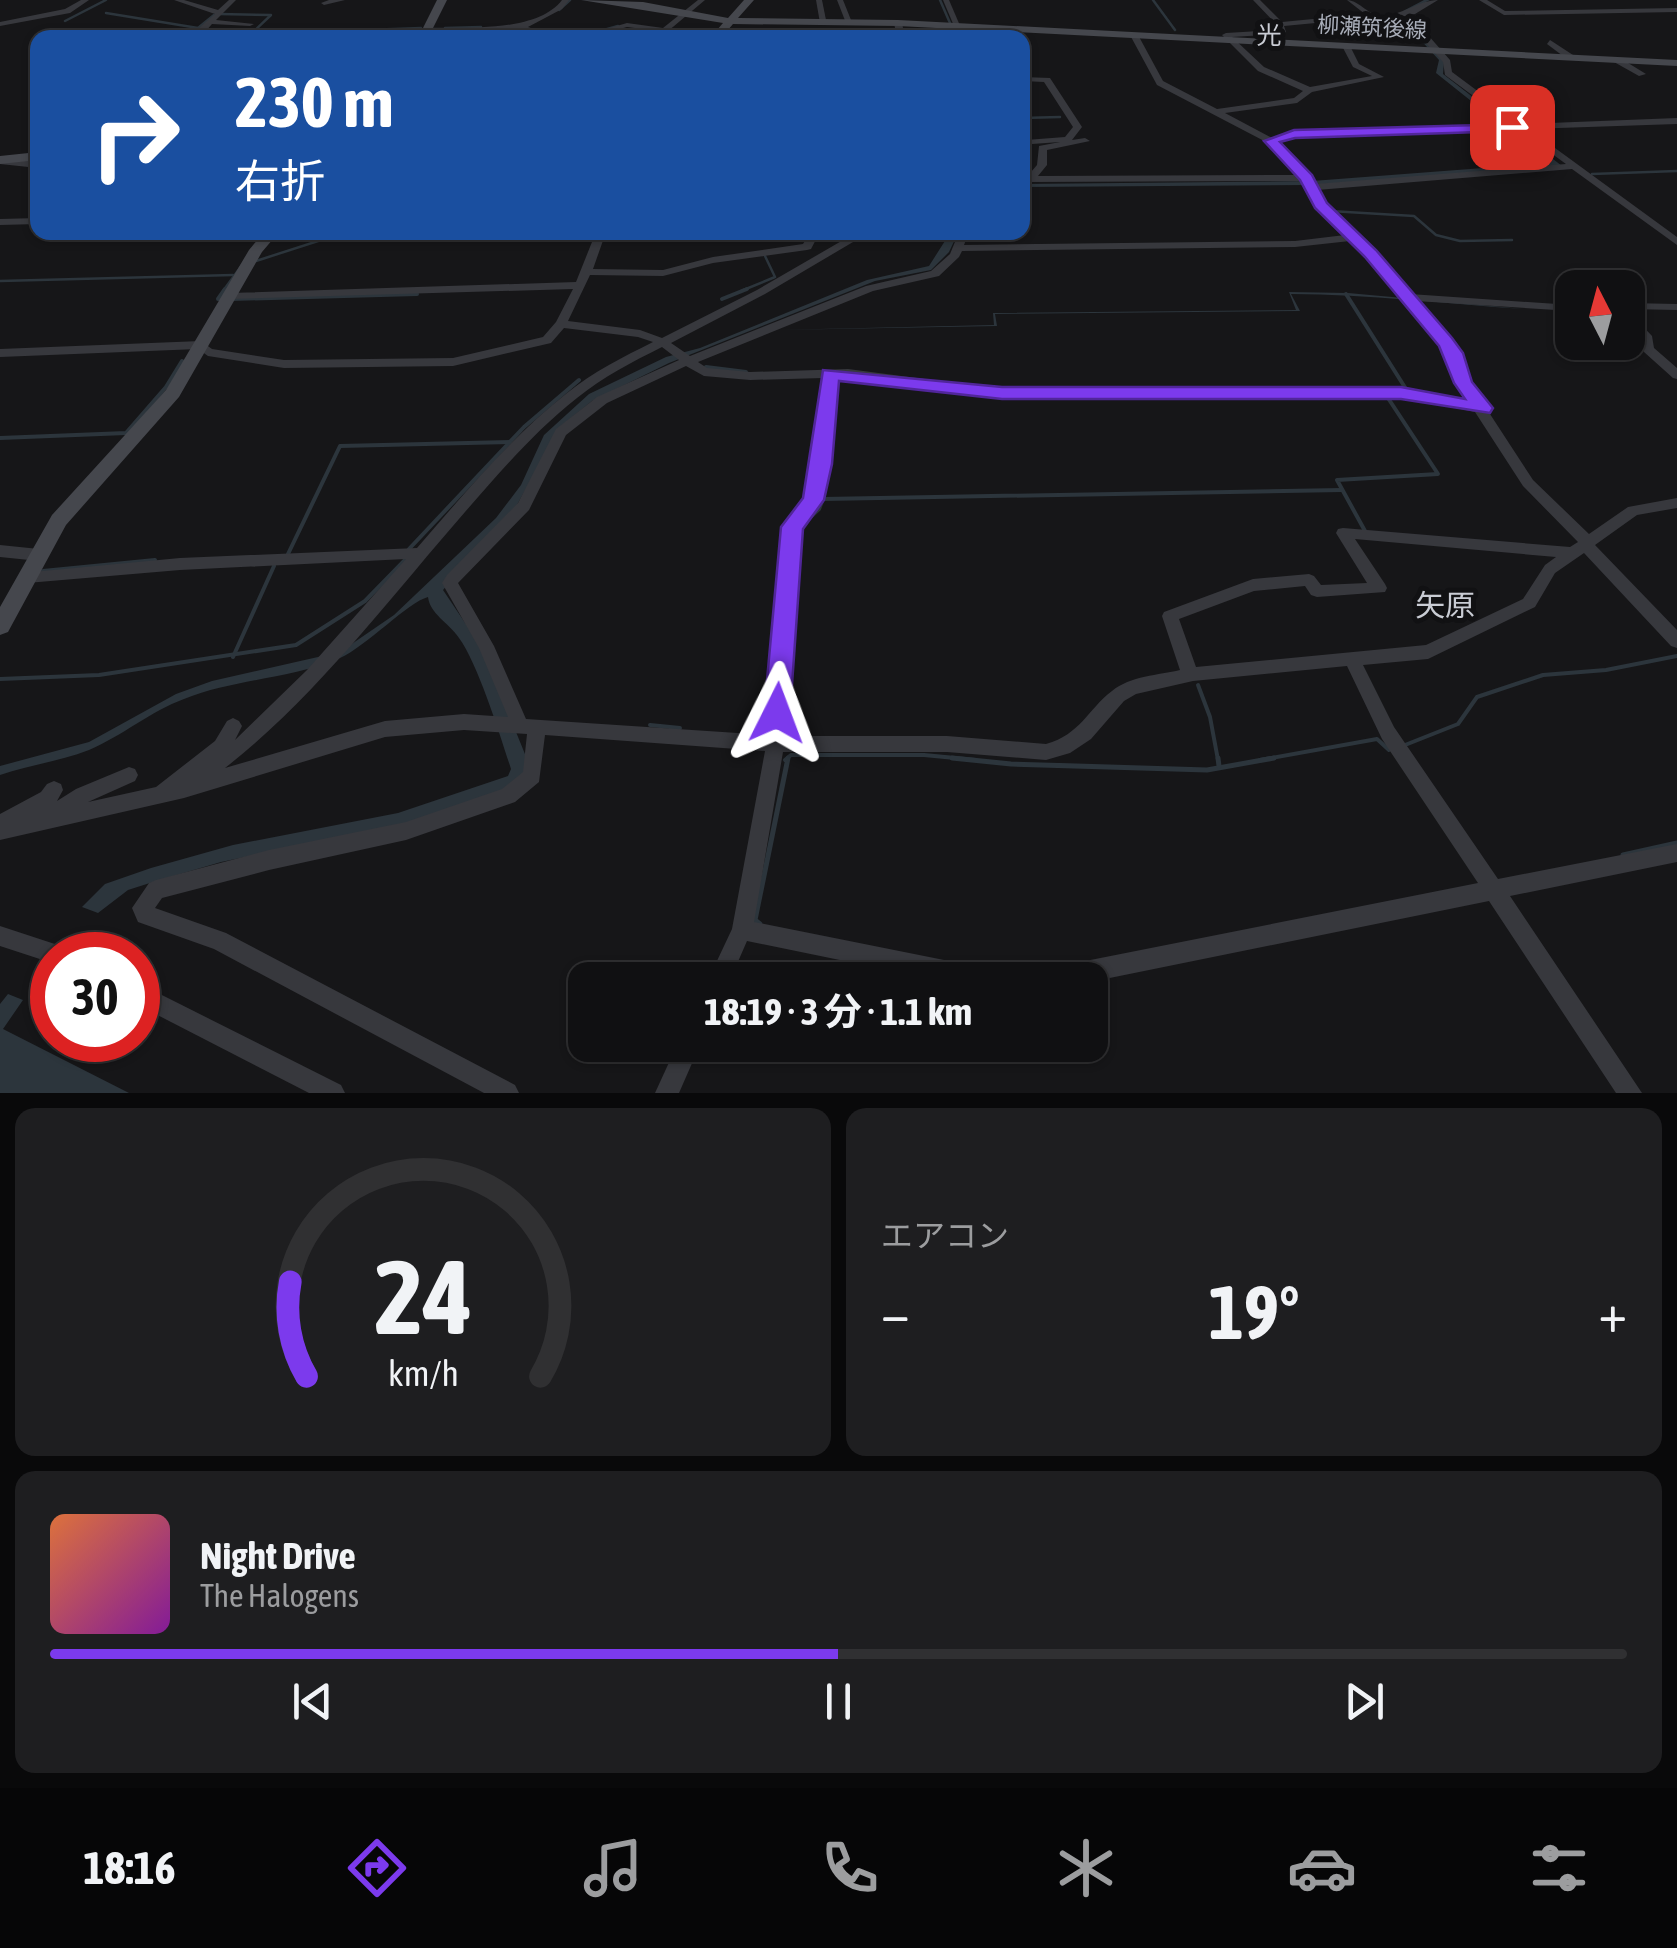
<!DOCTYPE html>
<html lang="ja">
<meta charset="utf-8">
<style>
:root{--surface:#101012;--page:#1e1e20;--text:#f1f3f6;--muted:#9c9d9f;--line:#303032;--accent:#7c3aed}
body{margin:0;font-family:"Asap Condensed","Noto Sans JP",sans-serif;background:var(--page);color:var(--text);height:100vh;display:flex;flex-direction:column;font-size:38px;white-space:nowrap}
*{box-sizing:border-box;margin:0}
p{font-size:32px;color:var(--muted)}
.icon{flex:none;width:55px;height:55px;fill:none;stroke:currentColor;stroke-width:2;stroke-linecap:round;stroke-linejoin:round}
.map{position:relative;height:1093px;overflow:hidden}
.drawer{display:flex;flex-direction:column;gap:15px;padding:15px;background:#09090a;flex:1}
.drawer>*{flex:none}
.hud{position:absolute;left:30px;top:30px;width:1000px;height:210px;border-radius:20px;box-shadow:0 2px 8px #0004,0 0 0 2px var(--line);background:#1a4fa0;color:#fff;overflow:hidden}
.needle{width:65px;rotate:354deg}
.tools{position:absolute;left:1555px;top:270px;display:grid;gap:20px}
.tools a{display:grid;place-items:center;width:90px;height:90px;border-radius:20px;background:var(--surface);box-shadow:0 2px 8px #0004,0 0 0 2px var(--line);font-size:50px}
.speed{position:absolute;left:30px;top:932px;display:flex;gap:20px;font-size:50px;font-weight:700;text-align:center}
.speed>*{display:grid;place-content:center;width:130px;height:130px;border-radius:50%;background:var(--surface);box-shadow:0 2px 8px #0004,0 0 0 2px var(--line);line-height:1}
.speed .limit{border:15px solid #d22;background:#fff;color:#111}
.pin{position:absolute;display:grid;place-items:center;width:85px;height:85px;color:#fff;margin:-42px;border-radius:20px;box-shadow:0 5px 15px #0006}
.me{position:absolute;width:110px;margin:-55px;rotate:3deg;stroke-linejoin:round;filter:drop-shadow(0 0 8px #0008)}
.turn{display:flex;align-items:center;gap:35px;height:210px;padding:0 40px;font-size:45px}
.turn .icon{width:130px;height:130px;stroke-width:2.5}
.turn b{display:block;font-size:70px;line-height:85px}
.big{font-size:75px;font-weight:700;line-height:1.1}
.drawer .widget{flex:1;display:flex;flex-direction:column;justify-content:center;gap:15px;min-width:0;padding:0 35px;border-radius:20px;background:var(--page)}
.drawer .dial{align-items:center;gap:0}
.dial svg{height:260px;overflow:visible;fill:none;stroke:var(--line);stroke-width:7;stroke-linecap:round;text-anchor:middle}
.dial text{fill:var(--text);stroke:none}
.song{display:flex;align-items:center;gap:30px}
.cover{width:120px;height:120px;border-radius:15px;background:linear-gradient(135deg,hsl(20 70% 55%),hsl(290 70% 35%))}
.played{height:10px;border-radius:5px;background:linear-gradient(90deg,var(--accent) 50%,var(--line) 50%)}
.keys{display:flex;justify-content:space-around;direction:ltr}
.heat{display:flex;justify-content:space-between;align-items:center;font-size:55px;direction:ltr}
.drawer .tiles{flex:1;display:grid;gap:15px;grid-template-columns:1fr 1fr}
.widget:last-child{grid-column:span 2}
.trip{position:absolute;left:568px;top:962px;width:540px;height:100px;border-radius:20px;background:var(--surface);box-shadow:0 2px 8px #0004,0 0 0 2px var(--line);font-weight:700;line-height:100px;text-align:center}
.menu{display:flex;height:160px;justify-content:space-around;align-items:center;background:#060607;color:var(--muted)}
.menu .icon{width:70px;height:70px}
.menu .selected{color:var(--accent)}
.menu b{font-size:45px;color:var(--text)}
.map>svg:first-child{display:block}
</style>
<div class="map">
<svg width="1677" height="1093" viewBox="0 0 1677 1093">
<rect width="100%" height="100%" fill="#161618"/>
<g fill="#2c353c">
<polygon points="1424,0 1430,0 1408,11 1419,34 1444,62 1443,74 1562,166 1309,185 1023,187 1022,184 1312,181 1549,163 1436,73 1439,60 1416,35 1403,11"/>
<path d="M950 233H958L949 252 931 270 875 281 669 363 592 401 561 426 513 512 443 590 482 648 529 764 515 787 412 822 221 862 153 882 128 890 98 913 82 907 105 884 151 868 233 845 398 813 508 776 511 769C500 735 478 664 459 638 448 622 430 614 428 597 408 602 367 646 340 658 291 679 234 679 184 699 151 711 122 736 89 750 61 761 29 765 0 775V766L89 742 176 694 212 681 340 652 394 615 496 518 521 485 544 435 589 394 666 357 700 348 867 280 929 266Z"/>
<path d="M1289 292 1348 293 1524 309C1446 304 1369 294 1291 294L1300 311 995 314 997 326 776 330 994 325 993 313 1296 310Z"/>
<polygon points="8,994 23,1000 3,1029 129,1093 0,1093 0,1004"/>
</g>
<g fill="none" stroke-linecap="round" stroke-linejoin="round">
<g stroke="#2c353c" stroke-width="2.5">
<polyline points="940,0 950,23"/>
<polyline points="1153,0 1175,30"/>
<polyline points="559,10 570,0"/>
<polyline points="106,13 198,28 214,15"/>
<polyline points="219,14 271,15 251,34 421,28"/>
<polyline points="65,21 106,0"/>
<polyline points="445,28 481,27"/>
<polyline points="575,38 618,26"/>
<polyline points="1022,118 1060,117"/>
<polyline points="1592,174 1677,171"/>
<polyline points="1309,190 1316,209"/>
<polyline points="1330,211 1414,216 1436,235 1460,241 1512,240"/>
<polyline points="256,261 346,232"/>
<polyline points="0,281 233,275"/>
<polyline points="223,291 242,265"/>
<polyline points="741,291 775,277 765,256"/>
</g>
<g stroke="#2c353c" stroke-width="4">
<polyline points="222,299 218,299 225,289"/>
<polyline points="231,299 417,294"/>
<polyline points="722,299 747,289"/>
<polyline points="706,367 746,372"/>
<polyline points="1209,389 1406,389 1346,294"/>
<polyline points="0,438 126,433 166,387 182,361"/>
<polyline points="1365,531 1337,480 1438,474 1386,395"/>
<polyline points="409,549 524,427 579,380"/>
<polyline points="288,554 340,446 510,442"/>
<polyline points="43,571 155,560"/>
<polyline points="795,581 802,525 819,509 823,499 1342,490"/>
<polyline points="233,657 274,566"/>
<polyline points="0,679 99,675 296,645 365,601 405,560"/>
<polyline points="1198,685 1210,717 1218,760"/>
<polyline points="650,725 680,728"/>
<polyline points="786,737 789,682"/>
<polyline points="1405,745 1458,724 1477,697 1543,675 1606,670 1677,656"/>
<polyline points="785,760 791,755 924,755 976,760"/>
<polyline points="1260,760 1377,739 1389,750"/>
</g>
<g stroke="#2c353c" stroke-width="5">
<polyline points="952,758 1011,764 1207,770 1274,758"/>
<polyline points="1218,758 1219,766"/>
<polyline points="1623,855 1677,843"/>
<polyline points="760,924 755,920 788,758"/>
<polyline points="985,968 1040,973"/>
</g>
<g fill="#37383d" fill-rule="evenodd">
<polygon points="81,0 89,0 70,13 0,26 0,22 65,9"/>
<polygon points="174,0 184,0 218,10 229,0 236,0 216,20 254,24 250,26 212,24 205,32 205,38 197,38 198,29 215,14"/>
<polygon points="329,0 345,0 324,5 321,3"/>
<path d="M562 0H569L562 9 528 27 561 38H548L521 29 427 32 423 30 427 28C465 27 537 33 562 0Z"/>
<polygon points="698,0 705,0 661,37 654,35 658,31 627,27 588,38 575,38 627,23 663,28"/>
<polygon points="816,0 822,0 827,25 820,23"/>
<polygon points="837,0 843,0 853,25 846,23"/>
<polygon points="943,0 949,0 961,28 954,26"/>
<path d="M1253 0H1260L1282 22 1365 14 1347 0C1361 1 1369 17 1383 16 1403 15 1419 0 1438 0L1415 14 1390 19 1420 26 1450 60 1452 72 1522 124 1677 118V124L1529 129 1677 237V245L1572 169 1317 190 1324 204 1374 252 1410 294 1572 305V311L1416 301 1460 353 1469 383 1484 405 1488 406V411L1533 480 1589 534 1628 507 1677 498V508L1637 515 1595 545 1677 630V648L1671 646 1584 553 1555 573 1535 607 1428 659 1363 665 1394 727 1498 879 1677 844V862L1510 896 1642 1093H1616L1489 901 1090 982 1034 980 1037 972 1045 969 1478 883 1382 739 1347 666 1193 681 1136 694 1124 701 1091 739 1070 753 1046 760 947 752H783L754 922 989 969 997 972 1000 980H937L747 941 730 980H708L732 929 765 751 545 735 539 782 515 802 406 840 269 870 162 898 155 908 226 933 515 1085 519 1093H484L214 949 138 922 132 908 149 883 156 880 269 850 406 822 502 789 523 772 527 734 464 730 385 737 184 798 0 840V814L41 792 47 784 54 781 61 784 63 790 57 801 76 789 129 767 135 769 138 775 135 781 88 802 156 787 215 741 227 721 233 718 239 721 242 726 235 740 307 670 406 559 180 570 27 583 22 581 19 577 22 573 180 558 417 548C464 494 510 438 567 393 593 372 623 357 653 342L638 337 564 328 551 343 453 366 284 368 208 356 198 349 0 357V349L201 341 212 349 284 360 453 358 543 337 556 322 573 289 229 299 223 296 229 293 576 282 596 232H606L593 269 663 270 713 257 803 244 810 232H820L811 249 807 250 713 263 663 276 590 275 568 321 640 330 662 338 757 290 857 232H870L765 294 671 343 690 356 866 286 931 271 950 254 959 232H969L964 245 1295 241 1345 235 1316 207 1304 181 1030 182 1025 179 1037 165 1039 146 1060 142 1032 144 1030 147 1031 161 1022 164V144L1026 140 1065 137 1073 127 1044 82 1022 81V77L1050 78 1082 127 1072 140 1085 138 1090 141 1047 150V165L1038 176 1299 175 1268 143 1157 85 1130 35 1137 33 1163 81 1217 109 1294 98 1303 91 1258 71 1222 35 1226 33 1278 30 1277 25ZM1368 18 1414 30 1443 62 1445 75 1511 124 1294 131 1272 138 1225 113 1297 103 1312 92 1384 77 1359 64 1350 46 1346 44 1342 46 1353 67 1372 76 1310 87 1264 67 1232 37 1282 34 1286 32 1284 26ZM1518 129 1566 164 1315 184 1310 176 1277 142 1295 137ZM1350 241 1448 354 1457 383 1469 402 1401 389H1001L848 369 750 372 707 368 698 362 873 291 939 276 959 257 962 251 1295 247ZM662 347 679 360 597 397 556 429 518 503 447 575 442 583 479 648 508 717 464 714 385 721 225 768C316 697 389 599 465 512 500 472 535 431 577 398 603 377 632 362 662 347ZM686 366 704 376 750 380 823 378 814 464 806 499 785 527 767 735 526 719 494 646 458 583 529 510 566 435 607 403ZM836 377 1001 397H1401L1475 412 1523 486 1578 542 1570 547 1343 528 1338 529 1336 533 1367 583 1321 585 1314 576 1309 574 1253 579 1164 612 1162 616 1180 670C1159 675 1130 676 1112 691 1087 710 1081 734 1046 744L947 736H785L799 528 820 500 828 464ZM1355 539 1556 557 1545 565 1523 599 1426 645 1196 667 1179 619 1254 591 1305 586 1311 595 1317 597 1385 592 1387 588 1385 584Z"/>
<polygon points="1479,0 1487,0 1505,11 1677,8 1677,12 1504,15"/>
<polygon points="898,21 902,23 905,38 897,38 894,23"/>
<polygon points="1550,40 1573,55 1573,59 1567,59 1547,44"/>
<polygon points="1614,58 1620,58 1646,74 1639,76 1614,62"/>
<polygon points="0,158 38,162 38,168 0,164"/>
<polygon points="38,218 38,224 0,225 0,219"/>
<polygon points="1628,303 1677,304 1677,310 1628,309"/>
<polygon points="1628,314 1632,315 1652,336 1654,348 1677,368 1677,379 1673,378 1644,352 1640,337 1628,323"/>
<polygon points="0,545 39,549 44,551 47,555 44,559 39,561 0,557"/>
<polygon points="0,926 67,948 71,955 52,955 52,963 0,946"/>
<polygon points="138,983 341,1085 345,1093 309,1093 138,1005"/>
<polygon points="677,1045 700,1045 679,1093 655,1093"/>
</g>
<g fill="#45474d" fill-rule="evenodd">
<polygon points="437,0 447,0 428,38 418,38"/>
<polygon points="581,0 643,2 728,18 744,0 754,0 738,18 898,20 1677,60 1677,66 898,26 733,24 721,38 710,38 723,23"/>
<polygon points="38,152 38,160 0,164 0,156"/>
<polygon points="264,232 279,232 262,252 179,397 66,525 8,632 0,635 0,607 52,515 166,390 249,250"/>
</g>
</g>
<polygon fill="#7c3aed" stroke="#51269a" stroke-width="2.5" points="1517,124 1517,130 1512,131 1295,138 1280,142 1312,175 1327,203 1376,250 1452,338 1463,353 1472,382 1493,408 1490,413 1401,399 1002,399 839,381 832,464 824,500 803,529 790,713 786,721 777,725 767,721 764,713 781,527 803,498 823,370 1002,387 1401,387 1465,399 1454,383 1439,346 1365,257 1315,208 1300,180 1264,141 1294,130"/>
<g text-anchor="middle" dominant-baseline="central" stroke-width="10" stroke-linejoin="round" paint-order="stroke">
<g font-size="22" fill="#a8adb8" stroke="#111113">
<text transform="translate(1372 27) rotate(3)">柳瀬筑後線</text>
</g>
<g font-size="25" fill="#c9ccd4" stroke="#111113">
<text x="1269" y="35">光</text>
</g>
<g font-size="30" fill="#c9ccd4" stroke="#111113">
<text x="1445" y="605">矢原</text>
</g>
</g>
</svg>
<div class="tools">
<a><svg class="needle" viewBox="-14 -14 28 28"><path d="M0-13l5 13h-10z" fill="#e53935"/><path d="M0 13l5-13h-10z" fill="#9c9d9f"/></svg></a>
</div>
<div class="speed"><div class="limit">30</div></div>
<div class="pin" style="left:1512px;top:127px;background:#d93025"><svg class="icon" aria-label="arrive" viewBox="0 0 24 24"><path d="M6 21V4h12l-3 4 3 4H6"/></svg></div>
<svg class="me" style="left:777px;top:713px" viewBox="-20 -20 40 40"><path d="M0-17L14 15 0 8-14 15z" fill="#7c3aed" stroke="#fff" stroke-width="4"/></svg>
<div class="trip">18:19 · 3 分 · 1.1 km</div>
<div class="hud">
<div class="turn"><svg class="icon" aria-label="right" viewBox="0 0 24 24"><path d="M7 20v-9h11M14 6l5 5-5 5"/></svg><div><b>230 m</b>右折</div></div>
</div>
</div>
<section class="drawer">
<div class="tiles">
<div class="widget dial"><svg viewBox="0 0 100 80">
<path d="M14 69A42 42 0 1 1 86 69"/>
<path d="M14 69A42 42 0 0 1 9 40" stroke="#7c3aed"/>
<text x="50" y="56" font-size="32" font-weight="700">24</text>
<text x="50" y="72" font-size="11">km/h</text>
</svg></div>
<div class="widget"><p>エアコン</p>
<div class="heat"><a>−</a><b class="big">19°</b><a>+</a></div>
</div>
<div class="widget">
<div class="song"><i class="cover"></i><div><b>Night Drive</b><p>The Halogens</p></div></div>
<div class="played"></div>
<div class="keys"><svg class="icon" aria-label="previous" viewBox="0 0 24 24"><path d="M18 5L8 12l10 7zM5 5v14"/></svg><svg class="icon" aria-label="pause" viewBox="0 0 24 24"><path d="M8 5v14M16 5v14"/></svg><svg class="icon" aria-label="next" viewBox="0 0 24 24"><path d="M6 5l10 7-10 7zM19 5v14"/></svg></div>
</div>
</div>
</section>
<nav class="menu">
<b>18:16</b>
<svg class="icon selected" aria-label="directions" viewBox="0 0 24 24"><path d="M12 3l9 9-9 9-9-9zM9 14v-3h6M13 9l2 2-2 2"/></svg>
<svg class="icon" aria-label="music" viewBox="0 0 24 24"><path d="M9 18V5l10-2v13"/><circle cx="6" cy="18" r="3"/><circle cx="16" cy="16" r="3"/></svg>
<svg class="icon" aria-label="phone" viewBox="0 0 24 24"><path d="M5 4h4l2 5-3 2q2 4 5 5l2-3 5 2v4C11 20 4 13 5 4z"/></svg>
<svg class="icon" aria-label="climate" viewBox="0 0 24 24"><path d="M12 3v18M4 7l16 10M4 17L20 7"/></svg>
<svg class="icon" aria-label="car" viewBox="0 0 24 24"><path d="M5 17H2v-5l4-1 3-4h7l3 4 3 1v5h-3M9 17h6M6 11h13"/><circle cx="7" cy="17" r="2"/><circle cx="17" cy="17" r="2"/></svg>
<svg class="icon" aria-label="filters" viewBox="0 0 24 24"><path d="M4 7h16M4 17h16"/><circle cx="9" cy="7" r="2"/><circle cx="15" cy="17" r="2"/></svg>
</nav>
